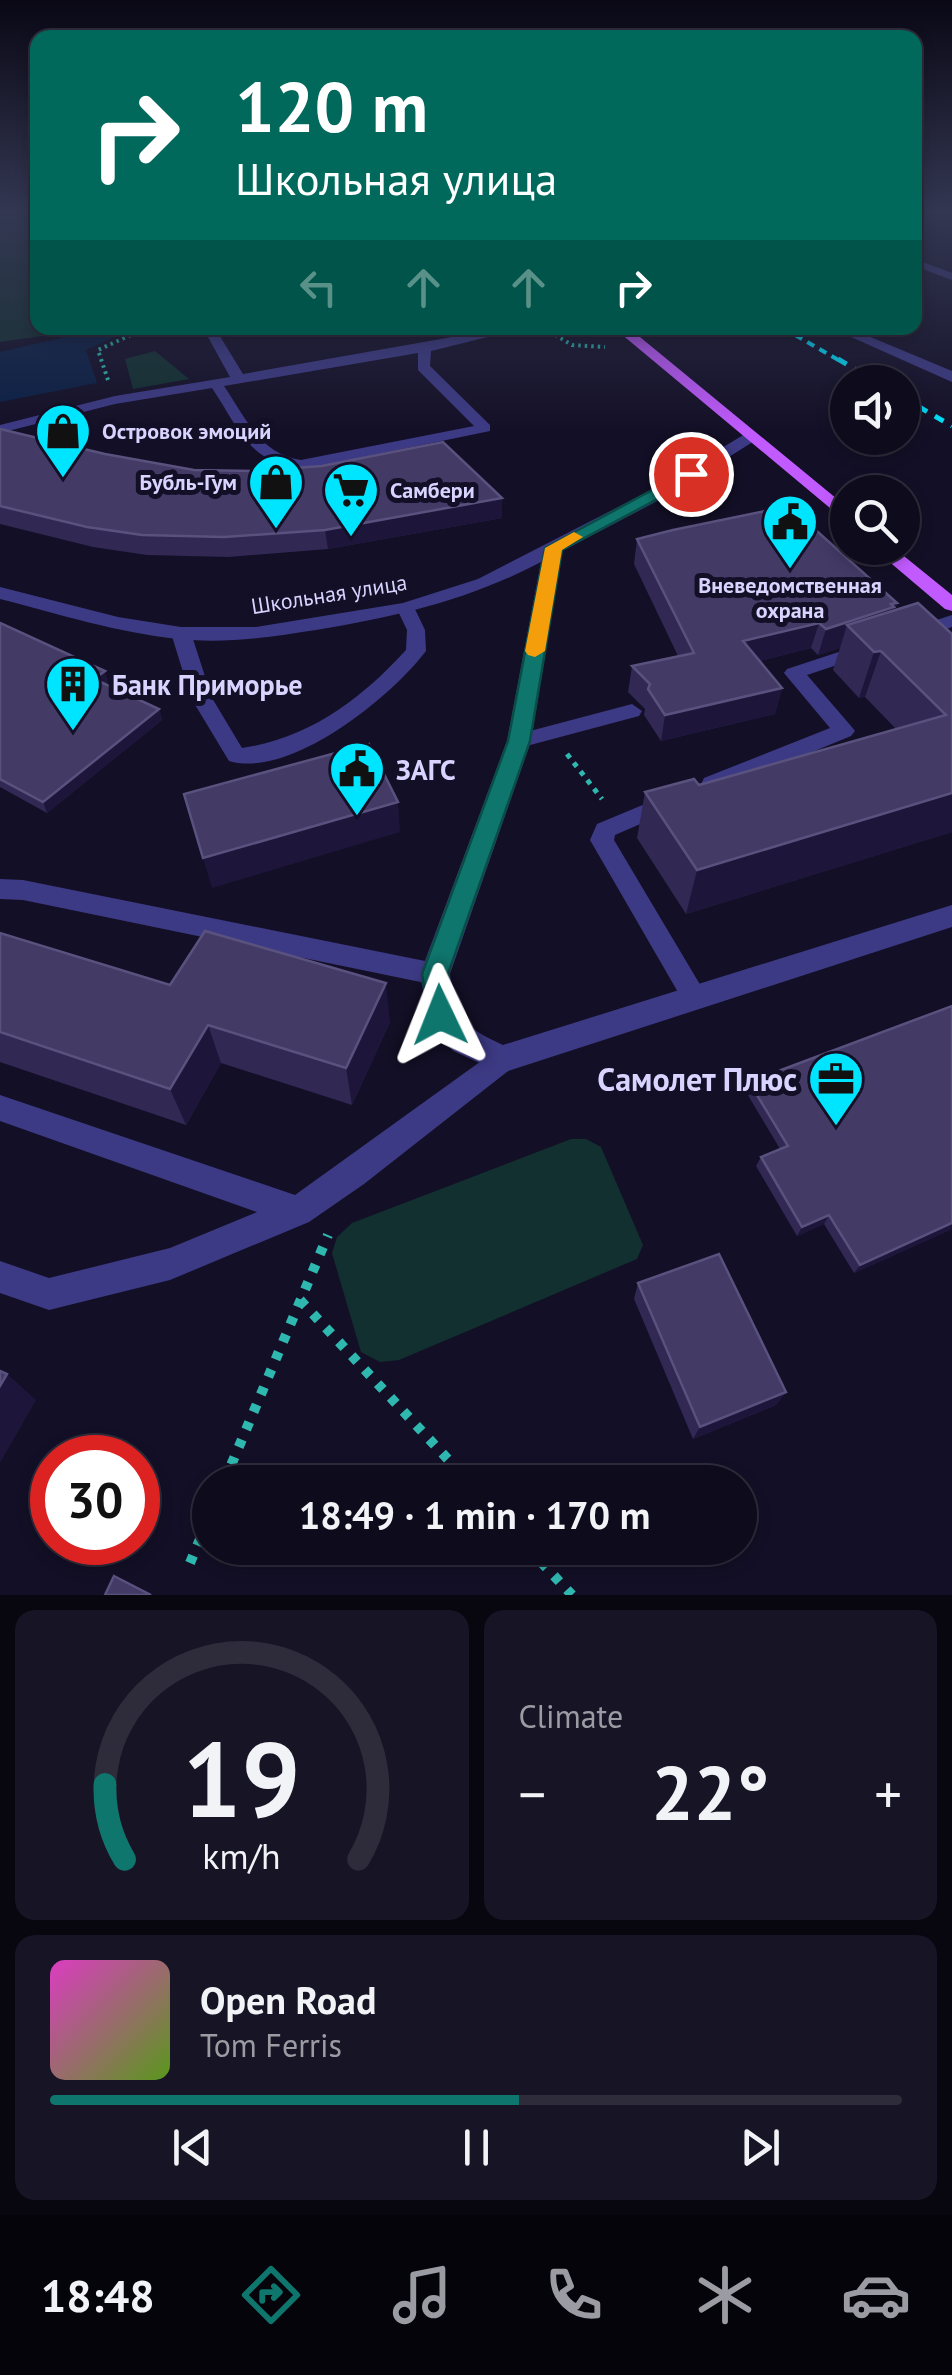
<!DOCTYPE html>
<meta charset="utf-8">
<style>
:root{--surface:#0e0b1c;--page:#171425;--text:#f1f3f6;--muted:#9b9ba3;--line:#2e2b3b;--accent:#0f766e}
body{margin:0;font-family:"PT Sans",sans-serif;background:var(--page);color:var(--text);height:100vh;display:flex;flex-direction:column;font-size:38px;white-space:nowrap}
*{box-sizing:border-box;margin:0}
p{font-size:32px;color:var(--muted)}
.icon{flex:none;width:55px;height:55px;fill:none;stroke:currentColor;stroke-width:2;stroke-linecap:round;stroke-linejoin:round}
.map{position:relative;height:1595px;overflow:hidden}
.drawer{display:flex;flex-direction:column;gap:15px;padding:15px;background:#08060f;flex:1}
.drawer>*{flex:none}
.hud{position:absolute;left:30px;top:30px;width:892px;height:305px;border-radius:20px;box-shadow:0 5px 15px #0003,0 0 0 2px var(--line);background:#00695c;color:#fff;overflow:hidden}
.fabs{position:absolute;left:830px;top:365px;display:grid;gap:20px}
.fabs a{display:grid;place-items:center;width:90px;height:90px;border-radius:50%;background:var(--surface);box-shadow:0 5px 15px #0003,0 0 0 2px var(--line);font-size:50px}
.speed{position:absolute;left:30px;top:1435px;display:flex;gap:20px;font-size:50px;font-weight:700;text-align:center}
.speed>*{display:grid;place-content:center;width:130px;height:130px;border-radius:50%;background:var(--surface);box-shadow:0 5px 15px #0003,0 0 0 2px var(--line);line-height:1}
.speed .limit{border:15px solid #d22;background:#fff;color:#111}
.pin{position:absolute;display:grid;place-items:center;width:85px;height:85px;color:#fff;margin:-42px;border:5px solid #fff;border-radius:50%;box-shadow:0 2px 10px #0007}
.me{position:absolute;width:110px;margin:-55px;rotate:358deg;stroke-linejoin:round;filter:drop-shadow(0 0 8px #0008)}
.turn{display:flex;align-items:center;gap:35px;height:210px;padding:0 40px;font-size:45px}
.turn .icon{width:130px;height:130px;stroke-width:2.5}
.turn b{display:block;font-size:70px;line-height:85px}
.lanes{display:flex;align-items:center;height:95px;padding:0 40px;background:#0003;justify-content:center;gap:50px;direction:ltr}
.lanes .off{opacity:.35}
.big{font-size:75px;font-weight:800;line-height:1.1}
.drawer .card{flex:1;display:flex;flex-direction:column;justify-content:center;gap:15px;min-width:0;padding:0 35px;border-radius:20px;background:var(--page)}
.drawer .dial{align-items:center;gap:0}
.dial svg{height:260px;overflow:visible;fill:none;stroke:var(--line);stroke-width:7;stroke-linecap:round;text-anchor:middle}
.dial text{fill:var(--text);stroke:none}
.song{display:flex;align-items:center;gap:30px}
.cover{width:120px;height:120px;border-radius:15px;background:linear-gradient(135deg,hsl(310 70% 55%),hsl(90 70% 35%))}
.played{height:10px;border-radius:5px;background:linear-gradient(90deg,var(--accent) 55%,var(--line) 55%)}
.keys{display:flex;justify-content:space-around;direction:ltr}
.heat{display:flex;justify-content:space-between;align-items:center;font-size:55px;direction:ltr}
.drawer .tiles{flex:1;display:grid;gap:15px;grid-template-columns:1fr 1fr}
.card:last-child{grid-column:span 2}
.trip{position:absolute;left:192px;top:1465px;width:565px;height:100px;border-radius:50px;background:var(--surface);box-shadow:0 5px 15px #0003,0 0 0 2px var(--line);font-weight:800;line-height:100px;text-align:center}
.tabs{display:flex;height:160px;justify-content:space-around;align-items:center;background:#06040b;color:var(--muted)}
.tabs .icon{width:70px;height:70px}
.tabs .on{color:var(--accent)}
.tabs b{font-size:45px;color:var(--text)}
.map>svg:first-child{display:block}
</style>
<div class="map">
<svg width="952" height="1595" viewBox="0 0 952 1595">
<rect width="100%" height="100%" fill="#130f26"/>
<g fill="#12302f">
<polygon points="0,211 37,211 38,328 75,328 56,334 0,342"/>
<polygon points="155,351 189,379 133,389 125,359"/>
<polygon points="571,1139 586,1139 601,1147 643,1245 637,1259 399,1360 380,1362 361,1352 332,1253 337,1237 352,1223"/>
</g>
<polygon fill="#0a1f44" points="103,328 135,328 86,350 97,383 0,402 0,352"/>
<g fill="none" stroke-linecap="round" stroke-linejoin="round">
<g stroke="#2fb8b0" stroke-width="4" stroke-dasharray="2.5 4" stroke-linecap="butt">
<polyline points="116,328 134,333"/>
<polyline points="544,328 572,345 605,347"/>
<polyline points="108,380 98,350 146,328"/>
</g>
<polyline stroke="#2fb8b0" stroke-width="5" stroke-dasharray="5 6" stroke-linecap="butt" points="567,754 602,799"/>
<g stroke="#2fb8b0" stroke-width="10" stroke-dasharray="8 11" stroke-linecap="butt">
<polyline points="300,1300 469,1482"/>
<polyline points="224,1482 328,1235"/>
<polyline points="528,1548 572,1595"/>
<polyline points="190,1563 210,1515"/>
</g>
<g fill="#3d3a85" fill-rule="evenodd">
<polygon points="915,259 952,273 952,280 915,266"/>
<path d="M203 328H215L243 374 503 328H524L431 351 430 366 490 425V431L301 470C247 460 240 430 212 388L115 404 0 433V425L115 396 230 377ZM418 353V370L474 426 301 460C259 453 246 418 224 386Z"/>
<path d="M406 603 413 605 425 630 426 651C391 697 291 779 229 761L191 698 171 633 174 629 181 627 191 633 212 698 242 748C310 738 361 699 406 650L407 630 397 609Z"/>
<polygon points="952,615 952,627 913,640 903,634 906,630"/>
<polygon points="863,644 870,646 873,650 870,654 807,675 851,726 855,731 851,736 720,790 704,790 701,784 704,778 830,728 784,673 787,669"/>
<polygon points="632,704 642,711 639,716 519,748 508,741 511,736"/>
<polygon points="669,794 677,796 680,802 677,808 615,835 614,840 708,998 704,1006 695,1009 686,1006 590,840 597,824"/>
<polygon points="0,879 23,880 435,963 444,966 448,974 444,982 435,985 23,900 0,899"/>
<polygon points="502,1046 512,1050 516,1059 512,1068 364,1184 309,1222 170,1280 49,1310 0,1293 0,1261 49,1278 170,1248 257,1212 0,1121 0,1095 295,1195"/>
</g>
<g fill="#3d3a85" fill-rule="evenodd">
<polygon points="831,328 849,328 952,371 952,382"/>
<path d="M745 434 759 438 667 496 562 551 531 741 450 974C456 1020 461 1025 503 1045L952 905V927L502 1073 453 1051 429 1024 420 974 507 741 541 562C466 601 399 616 316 630 271 637 225 644 179 639 118 633 59 614 0 599V587L118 617 181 627H256L403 603 478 579 655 488Z"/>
</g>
<g fill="#c25bff" fill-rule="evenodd">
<polygon points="614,328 629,328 848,508 848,523"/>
<polygon points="873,548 894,548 952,595 952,611 945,609"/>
</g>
<polyline stroke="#00e5ff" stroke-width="4" stroke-dasharray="8 6" stroke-linecap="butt" points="783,328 842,362"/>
<g stroke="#00e5ff" stroke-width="5" stroke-dasharray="10 9" stroke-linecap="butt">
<polyline points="838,359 877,382"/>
<polyline points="902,397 952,426"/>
</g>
</g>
<g fill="#312854">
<polygon points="0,429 105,454 194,470 502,498 502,518 328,549 228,557 147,555 93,547 0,524"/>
<polygon points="637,539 897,603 895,610 952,634 952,832 686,914 637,838 645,792 699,785 896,729 865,697 859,698 833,670 840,648 818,655 811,648 760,661 782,688 775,714 661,741 644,715 645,709 628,692 632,666 678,656 634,564"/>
<polygon points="0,623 108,682 105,684 159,709 162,720 47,813 0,787"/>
<polygon points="0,933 170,985 390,1022 352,1105 221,1063 186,1125 0,1062"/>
<polygon points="952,1006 952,1229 854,1273 824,1224 797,1236 756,1166 761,1157 780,1149 746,1092 749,1082"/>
<polygon points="638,1283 786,1392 776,1405 693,1439 634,1299"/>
</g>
<g fill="#1d163a">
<polygon points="502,498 502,518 328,549 325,530"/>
<polygon points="897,603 888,628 847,625 840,648 818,655 826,629"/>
<polygon points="819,623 811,648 737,667 743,641"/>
<polygon points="881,651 865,697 859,698 874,652"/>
<polygon points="105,671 108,682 98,689 94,679"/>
<polygon points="782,688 775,714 661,741 665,715"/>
<polygon points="159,709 162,720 47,813 43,802"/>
<polygon points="952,793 952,832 686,914 697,870"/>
<polygon points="398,802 400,832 212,888 203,858"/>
<polygon points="386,983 390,1022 352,1105 346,1068"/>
<polygon points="208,1025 221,1063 186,1125 170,1089"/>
<polygon points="829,1215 824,1224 797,1236 802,1227"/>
<polygon points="952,1223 952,1229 854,1273 860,1265"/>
<polygon points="7,1374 36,1400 0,1463 0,1386"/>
<polygon points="786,1392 776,1405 693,1439 700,1427"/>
</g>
<g fill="#433a66" stroke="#5a527e" stroke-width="2.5">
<polygon points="0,429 105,454 194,470 254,471 322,466 443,442 502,498 325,530 224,537 142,535 87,527 0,506"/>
<polygon points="789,506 897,603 891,604 894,607 826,629 819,623 743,641 782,688 665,715 648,689 650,684 632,666 694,653 637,539 673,530"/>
<polygon points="918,603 952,634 952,793 697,870 645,792 694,779 699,785 946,715 881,651 874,652 847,625"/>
<polygon points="0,623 105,671 94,679 159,709 43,802 0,779"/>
<polygon points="369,744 398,802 203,858 184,794"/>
<polygon points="205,931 386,983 346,1068 208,1025 170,1089 0,1032 0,933 170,985"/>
<polygon points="952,1006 952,1223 860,1265 829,1215 802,1227 761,1157 788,1146 749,1082"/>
<polygon points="719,1254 786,1392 700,1427 638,1283"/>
<polygon points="0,1371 7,1374 0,1386"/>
<polygon points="114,1576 151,1595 105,1595"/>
</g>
<linearGradient id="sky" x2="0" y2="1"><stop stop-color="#0a0815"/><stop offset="0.49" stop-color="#333752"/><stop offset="1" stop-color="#333752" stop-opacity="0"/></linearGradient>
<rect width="952" height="434" fill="url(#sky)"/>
<polygon fill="#0f766e" stroke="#0a4d48" stroke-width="2.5" points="691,469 697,471 697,478 562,550 530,741 448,974 453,1015 449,1024 440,1027 430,1024 422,974 508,741 545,548"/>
<polygon fill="#f59e0b" points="574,532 583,537 562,550 545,651 535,657 528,655 525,651 545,548"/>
<defs>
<g id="shop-pin" transform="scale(2.875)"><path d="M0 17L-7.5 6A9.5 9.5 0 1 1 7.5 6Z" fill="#00e5ff" stroke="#130f26"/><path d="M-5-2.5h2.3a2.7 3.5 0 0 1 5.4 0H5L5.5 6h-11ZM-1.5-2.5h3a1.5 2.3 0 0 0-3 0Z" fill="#111"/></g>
<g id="supermarket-pin" transform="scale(2.875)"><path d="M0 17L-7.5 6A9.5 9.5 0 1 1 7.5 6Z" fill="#00e5ff" stroke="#130f26"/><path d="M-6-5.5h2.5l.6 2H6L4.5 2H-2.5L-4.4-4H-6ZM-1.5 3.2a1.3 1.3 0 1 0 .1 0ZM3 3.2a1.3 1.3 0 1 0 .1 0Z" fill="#111"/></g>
<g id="civic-pin" transform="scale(2.875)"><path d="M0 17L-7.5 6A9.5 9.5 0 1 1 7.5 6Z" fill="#00e5ff" stroke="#130f26"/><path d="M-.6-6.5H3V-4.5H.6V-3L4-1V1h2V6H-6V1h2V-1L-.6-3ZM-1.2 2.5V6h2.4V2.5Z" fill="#111"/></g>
<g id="building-pin" transform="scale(2.875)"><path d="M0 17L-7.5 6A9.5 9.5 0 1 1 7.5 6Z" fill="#00e5ff" stroke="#130f26"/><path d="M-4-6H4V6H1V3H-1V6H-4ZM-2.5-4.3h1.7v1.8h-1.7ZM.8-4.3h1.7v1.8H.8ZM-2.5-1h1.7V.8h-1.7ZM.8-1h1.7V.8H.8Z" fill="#111"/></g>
<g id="office-pin" transform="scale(2.875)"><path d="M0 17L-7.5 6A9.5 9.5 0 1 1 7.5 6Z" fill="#00e5ff" stroke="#130f26"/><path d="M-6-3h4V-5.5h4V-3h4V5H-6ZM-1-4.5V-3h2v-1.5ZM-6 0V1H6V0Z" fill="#111"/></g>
</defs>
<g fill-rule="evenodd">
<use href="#shop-pin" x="63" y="431"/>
<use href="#shop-pin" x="276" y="482"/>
<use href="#supermarket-pin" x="351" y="490"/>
<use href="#civic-pin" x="790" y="522"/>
<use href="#building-pin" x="73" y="684"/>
<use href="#civic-pin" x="357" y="769"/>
<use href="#office-pin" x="836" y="1079"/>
</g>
<g text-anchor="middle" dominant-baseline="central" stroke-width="10" stroke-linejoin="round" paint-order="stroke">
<g font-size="22" font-weight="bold" fill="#d9d4ff" stroke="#130f26" text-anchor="start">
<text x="102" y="431">Островок эмоций</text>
<text x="237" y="482" text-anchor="end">Бубль-Гум</text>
<text x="390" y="490">Самбери</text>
<text x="790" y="585" text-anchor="middle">Вневедомственная<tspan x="790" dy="25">охрана</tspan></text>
</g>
<g font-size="22" fill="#d9d4ff" stroke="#130f26">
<text transform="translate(329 594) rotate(-9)">Школьная улица</text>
</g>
<g font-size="28" font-weight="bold" fill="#d9d4ff" stroke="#130f26" text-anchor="start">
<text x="112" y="684">Банк Приморье</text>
<text x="396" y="769">ЗАГС</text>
</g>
<g font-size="32" font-weight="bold" fill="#d9d4ff" stroke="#130f26" text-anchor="end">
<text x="797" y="1079">Самолет Плюс</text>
</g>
</g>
</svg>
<div class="fabs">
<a><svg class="icon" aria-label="sound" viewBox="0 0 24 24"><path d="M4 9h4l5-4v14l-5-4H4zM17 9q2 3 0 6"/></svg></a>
<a><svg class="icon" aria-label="search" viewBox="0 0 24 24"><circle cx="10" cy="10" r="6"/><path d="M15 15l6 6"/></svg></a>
</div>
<div class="speed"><div class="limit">30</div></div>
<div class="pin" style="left:691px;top:474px;background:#d93025"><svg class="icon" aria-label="arrive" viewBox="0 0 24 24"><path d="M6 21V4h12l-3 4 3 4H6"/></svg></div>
<svg class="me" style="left:440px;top:1015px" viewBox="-20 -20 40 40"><path d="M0-17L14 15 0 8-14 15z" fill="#0f766e" stroke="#fff" stroke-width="4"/></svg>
<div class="trip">18:49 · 1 min · 170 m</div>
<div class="hud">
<div class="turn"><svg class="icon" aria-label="right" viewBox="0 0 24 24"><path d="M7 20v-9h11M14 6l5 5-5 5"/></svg><div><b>120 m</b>Школьная улица</div></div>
<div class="lanes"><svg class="icon off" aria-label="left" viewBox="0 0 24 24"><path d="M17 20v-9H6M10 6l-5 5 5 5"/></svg><svg class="icon off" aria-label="ahead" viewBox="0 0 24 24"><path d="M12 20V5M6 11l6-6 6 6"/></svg><svg class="icon off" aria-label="ahead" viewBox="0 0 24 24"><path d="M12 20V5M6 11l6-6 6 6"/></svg><svg class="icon" aria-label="right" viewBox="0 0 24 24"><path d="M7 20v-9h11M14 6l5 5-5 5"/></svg></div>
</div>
</div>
<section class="drawer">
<div class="tiles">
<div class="card dial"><svg viewBox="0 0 100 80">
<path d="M14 69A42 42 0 1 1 86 69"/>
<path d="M14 69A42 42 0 0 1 8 46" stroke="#0f766e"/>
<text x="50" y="56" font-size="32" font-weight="700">19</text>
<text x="50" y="72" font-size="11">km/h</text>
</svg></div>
<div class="card"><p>Climate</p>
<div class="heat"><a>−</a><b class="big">22°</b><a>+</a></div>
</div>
<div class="card">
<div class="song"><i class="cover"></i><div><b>Open Road</b><p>Tom Ferris</p></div></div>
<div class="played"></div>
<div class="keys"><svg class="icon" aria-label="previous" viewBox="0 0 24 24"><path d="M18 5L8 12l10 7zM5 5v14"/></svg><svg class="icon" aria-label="pause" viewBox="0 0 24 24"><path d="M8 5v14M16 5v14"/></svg><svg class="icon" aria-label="next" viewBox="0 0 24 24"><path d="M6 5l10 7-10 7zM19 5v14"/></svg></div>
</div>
</div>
</section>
<nav class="tabs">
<b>18:48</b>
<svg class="icon on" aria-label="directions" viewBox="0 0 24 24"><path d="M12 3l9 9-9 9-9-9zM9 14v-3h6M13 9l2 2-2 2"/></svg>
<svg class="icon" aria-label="music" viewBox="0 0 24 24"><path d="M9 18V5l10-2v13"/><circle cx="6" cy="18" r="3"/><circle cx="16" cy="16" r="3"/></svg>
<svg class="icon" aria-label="phone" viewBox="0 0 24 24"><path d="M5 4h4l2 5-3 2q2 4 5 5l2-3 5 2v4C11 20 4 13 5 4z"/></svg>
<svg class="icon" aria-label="climate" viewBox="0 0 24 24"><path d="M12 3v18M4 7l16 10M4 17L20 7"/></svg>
<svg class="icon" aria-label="car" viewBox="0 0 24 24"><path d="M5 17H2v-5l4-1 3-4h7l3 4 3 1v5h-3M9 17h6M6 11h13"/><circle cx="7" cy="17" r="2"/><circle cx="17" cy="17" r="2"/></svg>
</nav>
